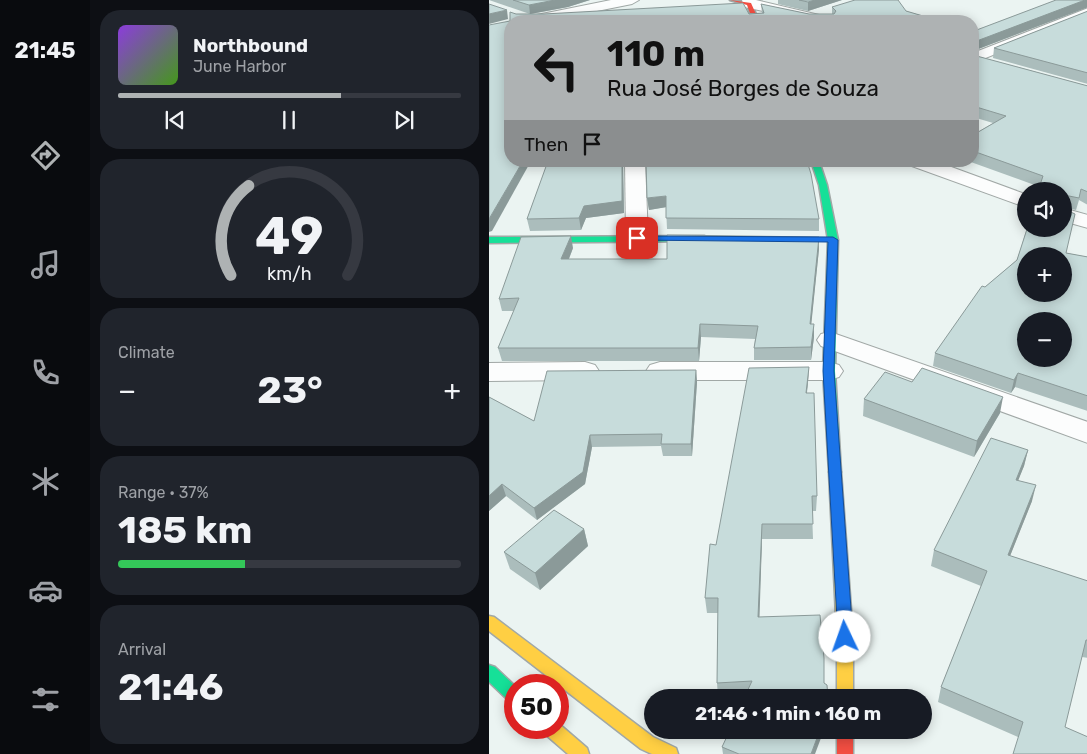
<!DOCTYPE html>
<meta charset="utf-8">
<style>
:root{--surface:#171b24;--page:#20242c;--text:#f1f3f6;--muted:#9ea1a6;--line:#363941;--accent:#aeb2b3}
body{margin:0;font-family:Rubik,sans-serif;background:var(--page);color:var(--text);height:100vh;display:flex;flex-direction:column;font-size:19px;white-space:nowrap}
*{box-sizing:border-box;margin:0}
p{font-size:16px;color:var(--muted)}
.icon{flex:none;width:28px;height:28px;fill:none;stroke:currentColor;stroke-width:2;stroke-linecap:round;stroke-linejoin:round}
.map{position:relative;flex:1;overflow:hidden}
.side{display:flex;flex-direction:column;gap:10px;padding:10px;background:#0d0f14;width:399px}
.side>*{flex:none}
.hud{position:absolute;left:15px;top:15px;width:475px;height:152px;border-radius:20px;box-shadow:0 2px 12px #0003;background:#aeb2b3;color:#111;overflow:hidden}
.fabs{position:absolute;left:528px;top:182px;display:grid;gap:10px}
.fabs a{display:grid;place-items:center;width:55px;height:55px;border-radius:50%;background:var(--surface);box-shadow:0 2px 12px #0003;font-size:25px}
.speed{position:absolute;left:15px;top:674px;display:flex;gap:10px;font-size:25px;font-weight:700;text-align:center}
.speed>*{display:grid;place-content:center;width:65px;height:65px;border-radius:50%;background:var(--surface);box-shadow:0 2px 12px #0003;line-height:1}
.speed .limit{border:8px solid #d22;background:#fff;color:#111}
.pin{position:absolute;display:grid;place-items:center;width:42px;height:42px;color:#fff;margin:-21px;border-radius:10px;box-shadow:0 2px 8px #0006}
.me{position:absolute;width:55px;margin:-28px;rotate:357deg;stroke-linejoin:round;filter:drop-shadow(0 0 4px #0008)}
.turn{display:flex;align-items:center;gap:18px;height:105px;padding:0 20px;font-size:22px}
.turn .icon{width:65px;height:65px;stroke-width:2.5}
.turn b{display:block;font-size:35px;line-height:42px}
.then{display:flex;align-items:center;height:48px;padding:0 20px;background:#0003;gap:10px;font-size:19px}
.big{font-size:38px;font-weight:700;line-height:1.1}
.side .tile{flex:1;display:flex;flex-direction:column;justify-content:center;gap:8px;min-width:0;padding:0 18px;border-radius:20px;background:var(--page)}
.side .dial{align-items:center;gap:0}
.dial svg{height:130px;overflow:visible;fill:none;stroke:var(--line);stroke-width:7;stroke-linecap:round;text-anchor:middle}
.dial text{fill:var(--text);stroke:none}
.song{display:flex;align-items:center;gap:15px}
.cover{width:60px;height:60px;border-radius:8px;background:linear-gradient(135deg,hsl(270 70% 55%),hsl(100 70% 35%))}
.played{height:5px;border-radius:2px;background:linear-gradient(90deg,var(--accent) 65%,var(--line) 65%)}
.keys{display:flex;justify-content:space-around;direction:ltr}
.heat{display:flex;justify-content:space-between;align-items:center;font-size:28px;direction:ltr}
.charge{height:8px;border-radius:4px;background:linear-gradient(90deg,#34c759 37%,var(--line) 0)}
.trip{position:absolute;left:155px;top:689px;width:288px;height:50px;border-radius:25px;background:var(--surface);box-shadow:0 2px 12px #0003;font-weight:700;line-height:50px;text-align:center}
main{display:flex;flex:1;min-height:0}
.tabs{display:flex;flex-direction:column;width:90px;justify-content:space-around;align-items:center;background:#090b0e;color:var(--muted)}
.tabs .icon{width:35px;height:35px}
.tabs .active{color:var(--accent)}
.tabs b{font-size:22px;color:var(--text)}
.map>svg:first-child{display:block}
</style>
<main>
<nav class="tabs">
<b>21:45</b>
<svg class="icon active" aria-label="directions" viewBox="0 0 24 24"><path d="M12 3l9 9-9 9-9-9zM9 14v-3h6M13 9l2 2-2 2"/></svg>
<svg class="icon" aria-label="music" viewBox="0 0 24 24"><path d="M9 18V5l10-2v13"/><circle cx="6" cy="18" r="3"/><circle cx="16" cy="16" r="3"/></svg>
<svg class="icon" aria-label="phone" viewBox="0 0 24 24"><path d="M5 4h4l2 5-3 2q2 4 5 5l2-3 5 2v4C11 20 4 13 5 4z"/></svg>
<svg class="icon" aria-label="climate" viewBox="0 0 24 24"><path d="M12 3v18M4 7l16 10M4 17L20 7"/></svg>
<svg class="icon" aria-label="car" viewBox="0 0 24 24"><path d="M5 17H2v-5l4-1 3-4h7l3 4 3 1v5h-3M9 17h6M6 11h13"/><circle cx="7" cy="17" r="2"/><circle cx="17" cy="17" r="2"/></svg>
<svg class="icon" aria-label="filters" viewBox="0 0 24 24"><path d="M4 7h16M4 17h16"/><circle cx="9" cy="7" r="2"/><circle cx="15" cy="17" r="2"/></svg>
</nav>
<section class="side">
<div class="tile">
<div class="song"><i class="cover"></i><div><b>Northbound</b><p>June Harbor</p></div></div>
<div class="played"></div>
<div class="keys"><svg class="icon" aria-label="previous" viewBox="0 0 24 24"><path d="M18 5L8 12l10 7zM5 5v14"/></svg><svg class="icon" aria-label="pause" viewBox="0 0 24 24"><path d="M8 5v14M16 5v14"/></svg><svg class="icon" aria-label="next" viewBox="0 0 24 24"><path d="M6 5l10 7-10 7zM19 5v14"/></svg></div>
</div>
<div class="tile dial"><svg viewBox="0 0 100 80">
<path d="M14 69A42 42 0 1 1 86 69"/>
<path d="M14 69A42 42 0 0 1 25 14" stroke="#aeb2b3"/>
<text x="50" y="56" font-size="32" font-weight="700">49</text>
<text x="50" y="72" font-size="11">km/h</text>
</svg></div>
<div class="tile"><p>Climate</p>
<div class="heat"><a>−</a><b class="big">23°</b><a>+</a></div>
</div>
<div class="tile"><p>Range · 37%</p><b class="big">185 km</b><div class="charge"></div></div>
<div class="tile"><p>Arrival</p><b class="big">21:46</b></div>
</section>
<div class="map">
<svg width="599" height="754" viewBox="0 0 599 754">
<rect width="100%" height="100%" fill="#ebf4f2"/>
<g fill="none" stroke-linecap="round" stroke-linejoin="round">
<g stroke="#a1a8a6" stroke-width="2">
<g id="street">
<polygon points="122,0 150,0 143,4 58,21 31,21 33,18 38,17"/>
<polygon points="253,0 267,0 343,18 345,21 320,21 260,8 255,7"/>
<polygon points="599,8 599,17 484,63 484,53"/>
<polygon points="136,161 156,161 159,238 156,243 148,245 140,243 137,238"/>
<polygon points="417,161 446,161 536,194 536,207 420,165"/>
<polygon points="574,208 599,215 599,228 574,221"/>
<polygon points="341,332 599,422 599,443 332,346 328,340 332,334"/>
<polygon points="96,362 106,365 110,371 106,377 96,380 0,381 0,363"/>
<polygon points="171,362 340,362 350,365 354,371 350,377 340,380 171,380 161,377 157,371 161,365"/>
</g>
</g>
<g stroke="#a1a8a6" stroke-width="3">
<g id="fast">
<polygon points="322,161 330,161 338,185 349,240 346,371 352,472 350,475 342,475 340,472 334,371 339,240 330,185"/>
<polygon points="215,236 218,237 218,241 0,243 0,237"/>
<polygon points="0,665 6,667 26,686 26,703 20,701 0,682"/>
</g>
</g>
<g stroke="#a1a8a6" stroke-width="3">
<g id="slow">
<polygon points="346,467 350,469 352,472 364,637 364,698 348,698 348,637 340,472 342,469"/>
<polygon points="0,616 5,617 164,737 187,748 189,754 163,754 152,749 0,631"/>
<polygon points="69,723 98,748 100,754 79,754 56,734 54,728 69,728"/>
</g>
</g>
<g stroke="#a1a8a6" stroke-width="3">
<g id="jam">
<polygon points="241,0 262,3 270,21 264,21 258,5"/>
<rect x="348" y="730" width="16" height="24"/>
</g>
</g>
<use href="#street" fill="#fcfdfd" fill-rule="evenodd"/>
<use href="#fast" fill="#16e098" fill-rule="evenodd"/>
<use href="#slow" fill="#ffcf43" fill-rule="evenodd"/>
<use href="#jam" fill="#f24e42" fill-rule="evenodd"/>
</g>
<g fill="#abbdbc">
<polygon points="0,0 101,0 79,7 41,14"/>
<polygon points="289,0 353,0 319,11 289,4"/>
<polygon points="599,0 599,7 484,51 484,55 599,86 599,205 590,200 587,210 575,207 577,253 599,257 599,411 526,387 522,393 444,366 446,353 496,287 528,260 551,187 479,161 484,161 484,135 504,123 484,117 484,31 485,31"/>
<polygon points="272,4 320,14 343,14 343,7 417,11 451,21 21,21 3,231 21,21 27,14 55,14 273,13"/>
<polygon points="599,11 599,84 504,58 505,48"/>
<polygon points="58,161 134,161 135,213 97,218 92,230 41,231 38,219 59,162"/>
<polygon points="158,198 330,219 330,231 178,229 177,207 160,210"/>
<polygon points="330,237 330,249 322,324 325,337 322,360 265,360 265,348 266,339 212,337 210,361 13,361 9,348 25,311 13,311 10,299 84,248 80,259 178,259"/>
<polygon points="320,367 319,382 318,393 328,496 327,511 323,511 324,539 273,539 270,617 335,683 256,696 229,697 228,683 229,613 218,613 216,598 227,545"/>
<polygon points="207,370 208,382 203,456 174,456 172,446 103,447 96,484 48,520 17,496 0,511 0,397 45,421"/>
<polygon points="423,382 511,413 485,457 374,416 375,399"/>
<polygon points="539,450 535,466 529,480 543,501 521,556 599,581 599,658 593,657 529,737 449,702 452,687 492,586 442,566 445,550"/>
<polygon points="95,529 99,546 51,590 21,569 15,552"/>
<polygon points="233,747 326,754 234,754"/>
</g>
<g fill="#8b9a99">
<polygon points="66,0 101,0 79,7 41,14 40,5"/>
<polygon points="326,0 353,0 319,11 319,2"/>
<polygon points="596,0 599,0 599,7 484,51 485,42"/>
<polygon points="18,10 19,19 0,24 0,14"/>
<polygon points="34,161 42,161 3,231 0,232 0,219"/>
<polygon points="133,161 134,161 135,213 97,218 92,230 90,218 95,206"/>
<polygon points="177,196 178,207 160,210 158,198"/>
<polygon points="82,236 84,248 75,271 72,259"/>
<polygon points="330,237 330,249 321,337 321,324"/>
<polygon points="211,324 212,337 210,361 209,348"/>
<polygon points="325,324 325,337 322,360 322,347"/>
<polygon points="320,367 319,382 316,408 317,393"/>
<polygon points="207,370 208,382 203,456 202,444"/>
<polygon points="529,373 526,387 522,393 525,380"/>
<polygon points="514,397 511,413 485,457 488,441"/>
<polygon points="101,435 103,447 96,484 48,520 45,508"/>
<polygon points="539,450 535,466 523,496 527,480"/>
<polygon points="13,484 17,496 0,511 0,496"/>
<polygon points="547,485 543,501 515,571 519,555"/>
<polygon points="273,524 273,539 270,632 269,617"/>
<polygon points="95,529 99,546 51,590 46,573"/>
<polygon points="331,730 335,730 326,754 322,754"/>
</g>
<g fill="#c7dcdb" stroke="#8b9a99" fill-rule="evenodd">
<polygon points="24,0 66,0 40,5"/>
<polygon points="310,0 326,0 319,2"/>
<polygon points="366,0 409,0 417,11 451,21 21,21 21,161 34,161 0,219 0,25 21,21 21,12 27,14 55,14 254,3 260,14 275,13 272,4 320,14 345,14 347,11 343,7"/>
<path d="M567 0H596L485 42 484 55 599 86V192L592 189 590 198 575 195V209L586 214 577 253 599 257V396L529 373 525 380 446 353 493 286 496 287 528 260 538 229H574V191H549L554 176 484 151V135L517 116 484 106V31H485ZM536 256H574V294H536ZM536 321H574V359H536Z"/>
<polygon points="0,4 18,10 0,14"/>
<polygon points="599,11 599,73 505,48"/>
<polygon points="59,161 133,161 133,201 95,206 90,218 38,219"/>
<polygon points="157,161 318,161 322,174 330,219 177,218 177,196 158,198"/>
<polygon points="178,235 330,237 321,324 325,324 322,347 265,348 269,326 211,324 209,348 9,348 30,298 10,299 32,237 82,236 72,259 178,259"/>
<polygon points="320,367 317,393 325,393 328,496 323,496 324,524 273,524 269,617 331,615 335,658 335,683 338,685 339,698 255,698 263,681 228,683 229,598 216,598 221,544 227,545 260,368"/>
<polygon points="433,368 514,397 488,441 375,399 396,372 423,382"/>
<polygon points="207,370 202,444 172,444 173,434 101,435 94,472 45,508 13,484 0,496 0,397 45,421 58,371"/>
<polygon points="502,438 539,450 527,480 547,485 519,555 599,581 599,640 597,640 576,727 599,737 599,754 524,754 534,722 452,687 498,571 445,550"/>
<polygon points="65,510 95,529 46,573 15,552"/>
<polygon points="241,730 331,730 322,754 250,754 233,747"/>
</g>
<polygon fill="#1a73e8" stroke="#114b97" points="148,236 344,237 349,240 345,371 364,637 362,642 356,644 351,642 349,637 334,371 339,242 145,240 143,238"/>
</svg>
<div class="fabs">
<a><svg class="icon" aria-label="sound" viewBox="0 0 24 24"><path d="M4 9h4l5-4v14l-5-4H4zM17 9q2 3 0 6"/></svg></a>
<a>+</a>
<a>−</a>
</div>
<div class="speed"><div class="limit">50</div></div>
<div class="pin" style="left:148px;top:238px;background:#d93025"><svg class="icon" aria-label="arrive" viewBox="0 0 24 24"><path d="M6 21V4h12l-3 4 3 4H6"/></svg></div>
<svg class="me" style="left:356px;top:637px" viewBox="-20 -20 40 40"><circle r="19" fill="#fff"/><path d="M0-13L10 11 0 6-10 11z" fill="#1a73e8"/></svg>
<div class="trip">21:46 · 1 min · 160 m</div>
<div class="hud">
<div class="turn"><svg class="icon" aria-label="left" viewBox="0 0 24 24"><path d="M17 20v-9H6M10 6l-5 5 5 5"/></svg><div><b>110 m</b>Rua José Borges de Souza</div></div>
<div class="then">Then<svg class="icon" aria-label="arrive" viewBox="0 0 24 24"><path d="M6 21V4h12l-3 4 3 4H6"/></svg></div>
</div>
</div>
</main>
